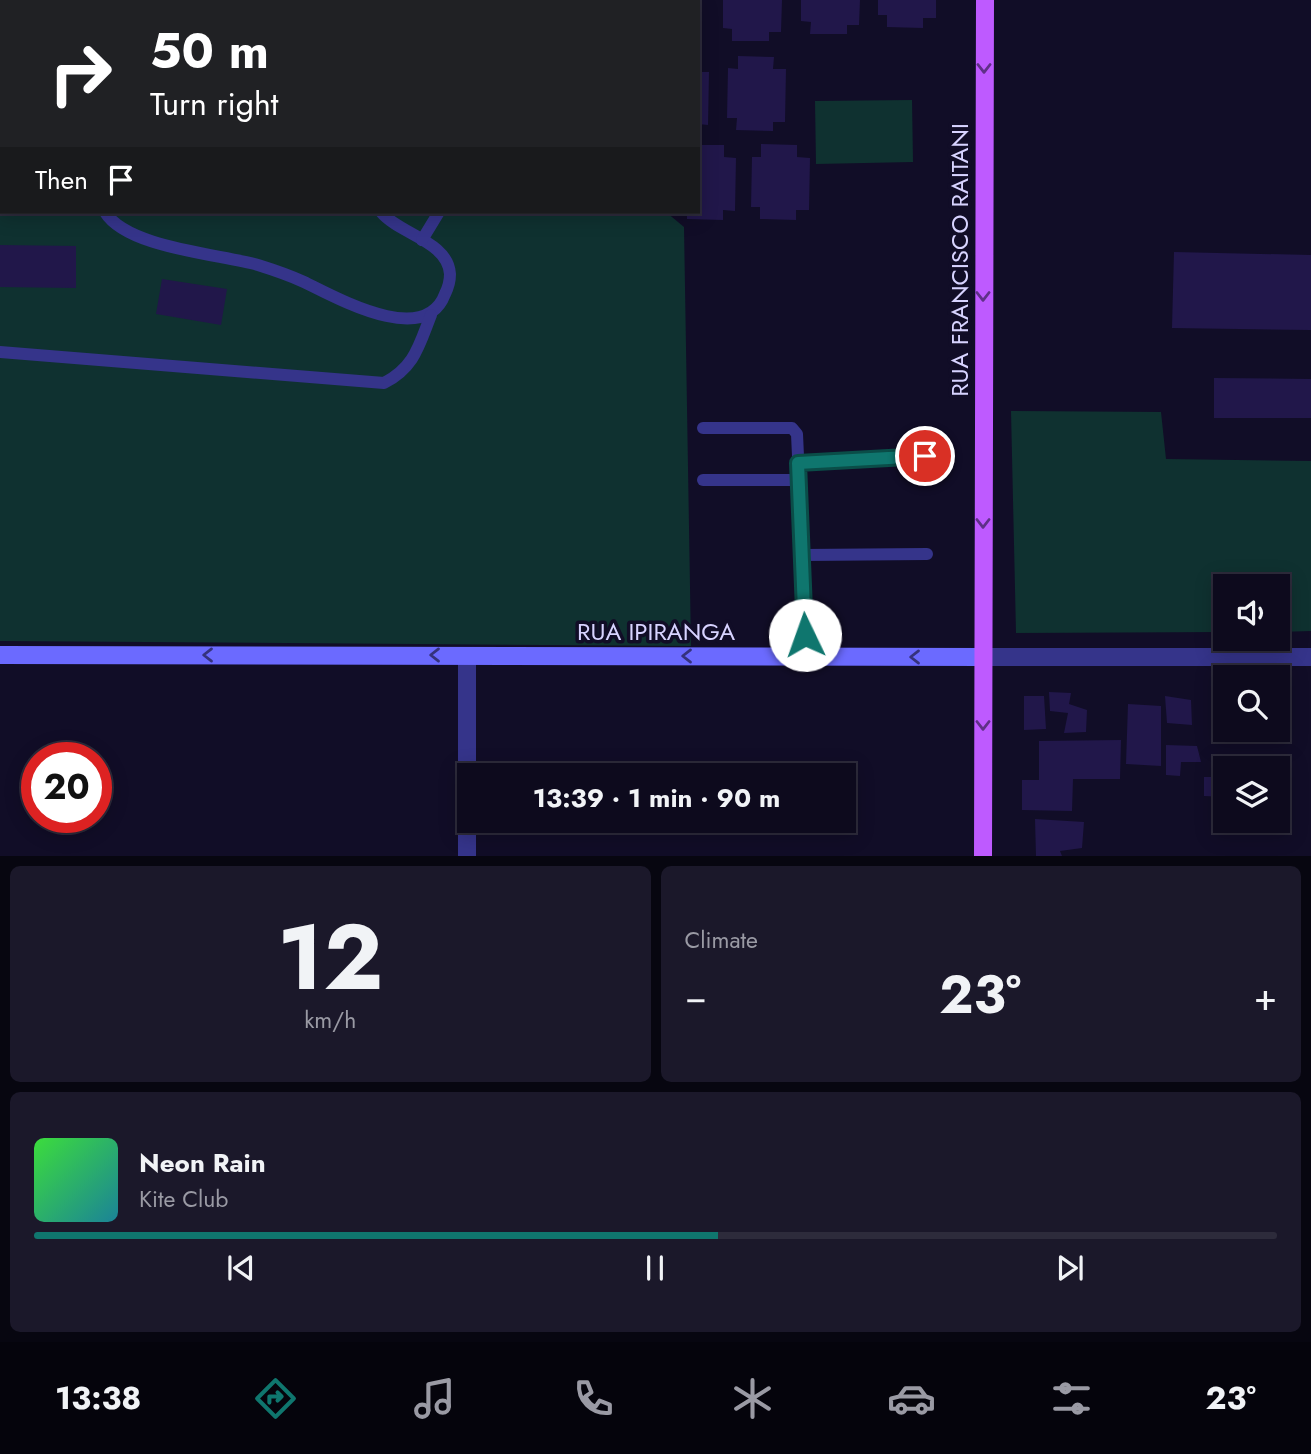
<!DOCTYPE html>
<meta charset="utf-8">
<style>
:root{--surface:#0d0a1d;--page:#1b182a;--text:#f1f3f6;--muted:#9a9aa4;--line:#2d2b3b;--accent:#0f766e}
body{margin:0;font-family:Jost,sans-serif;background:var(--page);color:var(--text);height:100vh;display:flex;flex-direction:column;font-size:26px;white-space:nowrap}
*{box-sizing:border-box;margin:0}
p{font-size:23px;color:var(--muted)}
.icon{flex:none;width:38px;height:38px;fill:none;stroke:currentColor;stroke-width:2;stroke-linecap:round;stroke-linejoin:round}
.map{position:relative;height:856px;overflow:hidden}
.side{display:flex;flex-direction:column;gap:10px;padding:10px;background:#070610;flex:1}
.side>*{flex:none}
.guide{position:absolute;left:0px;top:0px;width:700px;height:214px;box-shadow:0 4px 18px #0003,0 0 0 2px var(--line);background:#202124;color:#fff;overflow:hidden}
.fabs{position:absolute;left:1213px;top:574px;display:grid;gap:14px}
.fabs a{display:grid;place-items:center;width:77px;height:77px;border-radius:0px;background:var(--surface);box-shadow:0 4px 18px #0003,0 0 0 2px var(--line);font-size:35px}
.speed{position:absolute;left:21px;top:742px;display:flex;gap:14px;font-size:35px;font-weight:700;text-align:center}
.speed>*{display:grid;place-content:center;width:91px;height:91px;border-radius:50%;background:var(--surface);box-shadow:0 4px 18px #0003,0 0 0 2px var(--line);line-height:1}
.speed .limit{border:10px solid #d22;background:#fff;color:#111}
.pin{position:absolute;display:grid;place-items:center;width:60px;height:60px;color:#fff;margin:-30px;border:4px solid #fff;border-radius:50%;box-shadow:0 2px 7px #0007}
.me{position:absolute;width:77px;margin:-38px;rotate:357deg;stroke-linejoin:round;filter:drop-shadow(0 0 5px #0008)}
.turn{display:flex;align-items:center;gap:24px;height:147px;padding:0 35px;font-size:32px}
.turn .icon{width:91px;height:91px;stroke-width:2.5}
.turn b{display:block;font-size:49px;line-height:60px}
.then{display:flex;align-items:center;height:66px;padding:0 35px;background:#0003;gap:14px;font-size:26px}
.big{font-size:52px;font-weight:700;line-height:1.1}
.side .card{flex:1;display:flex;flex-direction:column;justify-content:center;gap:10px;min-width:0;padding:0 24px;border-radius:10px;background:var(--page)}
.side .dial{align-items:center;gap:0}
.dial b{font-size:91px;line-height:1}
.song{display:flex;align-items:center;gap:21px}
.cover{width:84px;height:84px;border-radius:10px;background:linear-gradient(135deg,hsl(120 70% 55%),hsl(190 70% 35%))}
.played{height:7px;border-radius:4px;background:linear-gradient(90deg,var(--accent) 55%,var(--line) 55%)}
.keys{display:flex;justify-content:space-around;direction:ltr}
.heat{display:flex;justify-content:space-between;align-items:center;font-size:38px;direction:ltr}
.side .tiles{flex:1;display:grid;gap:10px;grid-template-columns:1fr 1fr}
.card:last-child{grid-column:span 2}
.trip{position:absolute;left:457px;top:763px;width:399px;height:70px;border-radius:0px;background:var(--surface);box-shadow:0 4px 18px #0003,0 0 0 2px var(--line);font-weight:700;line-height:70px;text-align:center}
.menu{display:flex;height:112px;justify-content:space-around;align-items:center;background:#05040c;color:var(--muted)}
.menu .icon{width:49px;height:49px}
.menu .selected{color:var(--accent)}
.menu b{font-size:32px;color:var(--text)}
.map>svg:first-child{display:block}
</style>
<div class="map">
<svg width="1311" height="856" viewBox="0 0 1311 856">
<rect width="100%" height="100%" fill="#110d27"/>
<g fill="#0f3130">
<polygon points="0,0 486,0 2,2 2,212 666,212 684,227 691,646 0,641"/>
<polygon points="912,100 913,162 816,164 815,101"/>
<polygon points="1011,411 1161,412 1166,459 1311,461 1311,631 1278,632 1278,586 1225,586 1225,632 1016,633"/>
</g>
<g fill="#21174a">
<polygon points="723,0 782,0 781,32 769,32 769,41 732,41 732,29 723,28"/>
<polygon points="801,0 860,0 859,25 847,25 847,34 810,34 811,22 801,21"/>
<polygon points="878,0 936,0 936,18 923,18 923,28 887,27 887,15 878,15"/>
<polygon points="738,56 774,57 773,69 786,69 785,122 773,122 773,131 736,130 737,118 727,118 728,68 738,69"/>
<polygon points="698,72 709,72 708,125 698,124"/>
<polygon points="761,144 797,145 797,157 810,158 809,210 796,210 796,220 760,219 760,207 751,207 752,157 761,157"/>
<polygon points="698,145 724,145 724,157 736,158 735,211 723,210 723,220 687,219 687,212 698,212"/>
<polygon points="0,245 76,246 76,288 0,287"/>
<polygon points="1174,252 1311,255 1311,330 1172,328"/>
<polygon points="162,279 227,289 221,325 156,314"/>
<polygon points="1214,378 1311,379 1311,418 1214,418"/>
<polygon points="1049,692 1071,693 1069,704 1087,710 1086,732 1064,733 1068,713 1050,711"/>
<polygon points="1024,696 1044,696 1046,729 1024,730"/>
<polygon points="1165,696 1191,700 1192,725 1167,723"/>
<polygon points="1128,704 1161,706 1161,766 1126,764"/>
<polygon points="1245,730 1268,730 1268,737 1245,736"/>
<polygon points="1121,740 1120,779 1073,779 1072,811 1022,810 1022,780 1039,780 1039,741"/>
<polygon points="1166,745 1197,746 1201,762 1181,762 1180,776 1166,775"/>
<polygon points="1204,777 1225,777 1225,797 1204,796"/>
<polygon points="1035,819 1084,822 1082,848 1060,851 1062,856 1036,856"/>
</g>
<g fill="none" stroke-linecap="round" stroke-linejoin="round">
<g stroke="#35348a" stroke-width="12">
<polyline points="0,22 2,23"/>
<polyline points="0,41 2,40"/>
<polyline points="0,76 2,75"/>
<path d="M105 212C127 248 219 254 258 265 274 270 289 275 304 282 337 298 425 348 445 294 448 288 450 280 450 274 448 241 399 234 381 212"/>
<polyline points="422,240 439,212"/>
<path d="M0 352 384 383C415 367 419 345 431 315"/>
<polyline points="703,428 792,428 797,434 807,656"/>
<polyline points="798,463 925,456"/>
<polyline points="703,480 799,480"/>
<polyline points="802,555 927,554"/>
</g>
<polyline stroke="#35348a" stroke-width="18" points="467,856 467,656"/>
<polyline stroke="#35348a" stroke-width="18" points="983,657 1311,657"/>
<polyline stroke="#6b6aff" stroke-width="18" points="0,655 983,657"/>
<polyline stroke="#be5aff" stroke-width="18" points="983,856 985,0"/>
</g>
<defs><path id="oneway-chevron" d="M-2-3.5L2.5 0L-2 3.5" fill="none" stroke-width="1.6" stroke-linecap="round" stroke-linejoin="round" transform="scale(1.75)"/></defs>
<g stroke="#5f3088">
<use href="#oneway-chevron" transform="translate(984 68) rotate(90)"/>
<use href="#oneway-chevron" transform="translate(983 296) rotate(90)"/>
<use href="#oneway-chevron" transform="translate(983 523) rotate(90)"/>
<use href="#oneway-chevron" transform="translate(983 725) rotate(90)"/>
</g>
<g stroke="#35327d">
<use href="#oneway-chevron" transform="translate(208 655) rotate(-180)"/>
<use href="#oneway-chevron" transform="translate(435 655) rotate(-180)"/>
<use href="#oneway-chevron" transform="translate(687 656) rotate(-180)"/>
<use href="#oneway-chevron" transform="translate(915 657) rotate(-180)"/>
</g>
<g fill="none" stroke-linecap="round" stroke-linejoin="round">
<g stroke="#0a4d48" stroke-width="18">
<polyline id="route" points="805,635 798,463 925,456"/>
</g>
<use href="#route" stroke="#0f766e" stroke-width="12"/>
</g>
<g text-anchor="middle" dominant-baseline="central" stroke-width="7" stroke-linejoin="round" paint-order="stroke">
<g font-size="24" fill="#d7d3ff" stroke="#110d27">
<text transform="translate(959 260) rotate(-90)">RUA FRANCISCO RAITANI</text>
<text x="656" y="631">RUA IPIRANGA</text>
</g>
</g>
</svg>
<div class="fabs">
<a><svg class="icon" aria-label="sound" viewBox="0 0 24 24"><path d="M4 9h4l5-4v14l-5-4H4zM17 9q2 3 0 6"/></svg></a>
<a><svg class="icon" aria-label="search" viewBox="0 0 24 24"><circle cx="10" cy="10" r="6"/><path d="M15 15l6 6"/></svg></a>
<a><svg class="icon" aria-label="layers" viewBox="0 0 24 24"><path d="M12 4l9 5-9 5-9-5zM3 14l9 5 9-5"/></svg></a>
</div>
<div class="speed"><div class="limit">20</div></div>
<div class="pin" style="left:925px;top:456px;background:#d93025"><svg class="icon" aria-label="arrive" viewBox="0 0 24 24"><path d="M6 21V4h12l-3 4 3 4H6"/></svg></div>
<svg class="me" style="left:805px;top:635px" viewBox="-20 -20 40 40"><circle r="19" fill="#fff"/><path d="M0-13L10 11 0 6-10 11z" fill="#0f766e"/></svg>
<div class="trip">13:39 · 1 min · 90 m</div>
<div class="guide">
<div class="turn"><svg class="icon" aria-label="right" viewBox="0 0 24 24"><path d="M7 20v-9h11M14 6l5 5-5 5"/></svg><div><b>50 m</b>Turn right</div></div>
<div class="then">Then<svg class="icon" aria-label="arrive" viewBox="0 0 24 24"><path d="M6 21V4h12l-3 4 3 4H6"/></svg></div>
</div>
</div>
<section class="side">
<div class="tiles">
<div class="card dial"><b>12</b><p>km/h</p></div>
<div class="card"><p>Climate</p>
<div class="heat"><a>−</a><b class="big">23°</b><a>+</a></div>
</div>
<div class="card">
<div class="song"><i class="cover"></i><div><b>Neon Rain</b><p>Kite Club</p></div></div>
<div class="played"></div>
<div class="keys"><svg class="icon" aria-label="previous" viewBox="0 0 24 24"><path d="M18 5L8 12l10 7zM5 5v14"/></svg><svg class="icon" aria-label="pause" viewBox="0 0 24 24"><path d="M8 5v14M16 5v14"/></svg><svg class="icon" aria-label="next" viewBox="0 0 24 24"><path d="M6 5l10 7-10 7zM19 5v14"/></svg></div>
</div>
</div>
</section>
<nav class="menu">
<b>13:38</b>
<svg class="icon selected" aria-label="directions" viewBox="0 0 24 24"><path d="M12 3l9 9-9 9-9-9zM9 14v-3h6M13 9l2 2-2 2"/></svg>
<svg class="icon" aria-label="music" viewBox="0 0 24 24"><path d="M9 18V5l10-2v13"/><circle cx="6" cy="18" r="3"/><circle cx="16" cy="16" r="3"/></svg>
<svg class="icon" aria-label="phone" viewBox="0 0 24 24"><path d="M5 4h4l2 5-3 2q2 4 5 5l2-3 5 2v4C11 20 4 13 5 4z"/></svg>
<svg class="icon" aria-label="climate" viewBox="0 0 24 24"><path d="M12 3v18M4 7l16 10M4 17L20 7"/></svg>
<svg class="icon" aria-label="car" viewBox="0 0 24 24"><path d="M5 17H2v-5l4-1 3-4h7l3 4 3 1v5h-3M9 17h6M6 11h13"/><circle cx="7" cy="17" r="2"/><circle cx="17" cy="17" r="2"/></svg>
<svg class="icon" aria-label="filters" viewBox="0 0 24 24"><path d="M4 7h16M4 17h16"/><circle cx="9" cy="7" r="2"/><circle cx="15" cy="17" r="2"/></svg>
<b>23°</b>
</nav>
